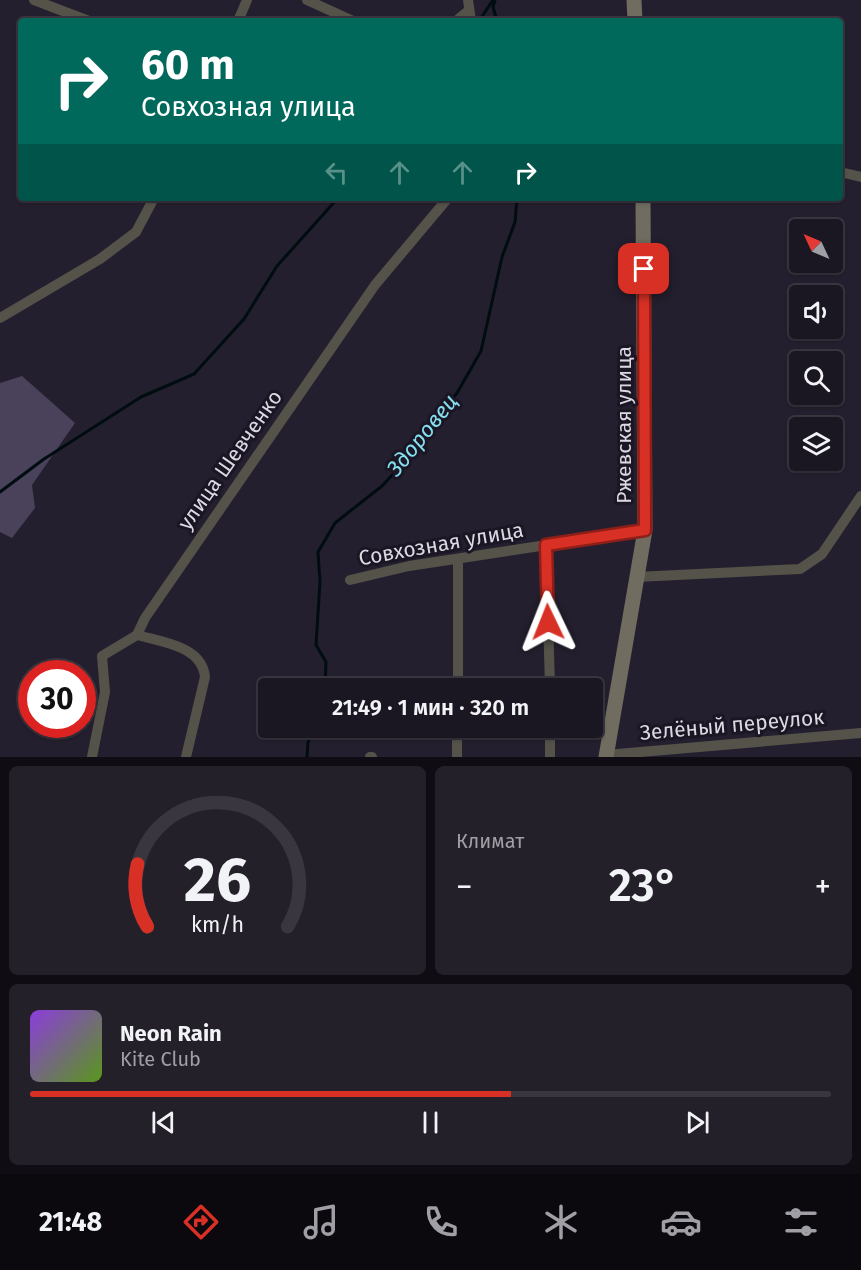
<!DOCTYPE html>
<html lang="ru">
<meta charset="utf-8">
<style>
:root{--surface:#1b1722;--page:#24202a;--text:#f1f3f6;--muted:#a09fa5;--line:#393640;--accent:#d93025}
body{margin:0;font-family:"Fira Sans",sans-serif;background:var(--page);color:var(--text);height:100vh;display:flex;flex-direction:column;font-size:22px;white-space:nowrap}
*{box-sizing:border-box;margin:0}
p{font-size:20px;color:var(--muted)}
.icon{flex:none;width:33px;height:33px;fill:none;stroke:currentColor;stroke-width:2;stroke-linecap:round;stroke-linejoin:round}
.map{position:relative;height:757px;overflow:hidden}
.drawer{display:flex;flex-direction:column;gap:9px;padding:9px;background:#0f0d13;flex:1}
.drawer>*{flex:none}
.guide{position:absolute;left:18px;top:18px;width:825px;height:183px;border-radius:6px;box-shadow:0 2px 4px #0004,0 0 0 2px var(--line);background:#00695c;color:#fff;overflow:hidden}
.needle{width:39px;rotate:314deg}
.fabs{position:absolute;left:789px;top:219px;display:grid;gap:12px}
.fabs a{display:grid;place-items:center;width:54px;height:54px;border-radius:6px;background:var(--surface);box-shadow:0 2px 4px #0004,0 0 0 2px var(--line);font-size:30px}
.speed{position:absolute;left:18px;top:660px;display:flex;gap:12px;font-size:30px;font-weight:700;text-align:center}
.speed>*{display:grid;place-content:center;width:78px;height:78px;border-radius:50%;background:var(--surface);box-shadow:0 2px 4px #0004,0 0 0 2px var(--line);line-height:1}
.speed .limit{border:9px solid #d22;background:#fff;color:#111}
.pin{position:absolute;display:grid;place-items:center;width:51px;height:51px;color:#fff;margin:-26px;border-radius:12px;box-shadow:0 3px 9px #0006}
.me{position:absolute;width:66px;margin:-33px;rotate:358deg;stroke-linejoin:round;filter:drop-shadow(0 0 4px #0008)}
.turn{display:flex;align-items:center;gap:21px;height:126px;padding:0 24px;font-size:27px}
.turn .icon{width:78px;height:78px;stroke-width:2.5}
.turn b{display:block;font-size:42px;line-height:51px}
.lanes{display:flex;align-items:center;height:57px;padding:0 24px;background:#0003;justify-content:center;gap:30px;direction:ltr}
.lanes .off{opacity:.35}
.big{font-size:45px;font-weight:600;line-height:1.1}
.drawer .tile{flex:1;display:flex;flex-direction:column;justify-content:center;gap:9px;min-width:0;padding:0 21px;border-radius:9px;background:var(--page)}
.drawer .dial{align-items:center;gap:0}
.dial svg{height:156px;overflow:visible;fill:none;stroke:var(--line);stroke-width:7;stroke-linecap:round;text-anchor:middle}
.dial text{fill:var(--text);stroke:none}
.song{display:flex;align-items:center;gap:18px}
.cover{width:72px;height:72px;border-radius:9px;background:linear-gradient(135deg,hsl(270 70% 55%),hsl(90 70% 35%))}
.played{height:6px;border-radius:3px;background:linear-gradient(90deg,var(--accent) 60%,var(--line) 60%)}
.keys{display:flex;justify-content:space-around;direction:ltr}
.heat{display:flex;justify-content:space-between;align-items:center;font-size:33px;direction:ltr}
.drawer .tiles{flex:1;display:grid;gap:9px;grid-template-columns:1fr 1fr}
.tile:last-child{grid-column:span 2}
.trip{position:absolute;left:258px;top:678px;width:345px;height:60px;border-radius:6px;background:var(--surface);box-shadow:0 2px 4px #0004,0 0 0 2px var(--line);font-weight:600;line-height:60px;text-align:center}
.dock{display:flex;height:96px;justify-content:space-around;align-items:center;background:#0b090e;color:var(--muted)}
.dock .icon{width:42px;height:42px}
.dock .selected{color:var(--accent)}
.dock b{font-size:27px;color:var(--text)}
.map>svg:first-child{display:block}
</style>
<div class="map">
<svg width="861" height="757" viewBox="0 0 861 757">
<rect width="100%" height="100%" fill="#241f2e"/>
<polygon fill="#4a415a" points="22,376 75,423 32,485 35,508 12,538 0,532 0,383"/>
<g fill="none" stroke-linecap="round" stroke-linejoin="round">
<g stroke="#000d10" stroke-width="3">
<polyline points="495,0 493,7 497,21"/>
<polyline points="479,21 493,0"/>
<polyline points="0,492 44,459 141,397 194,374 244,319 277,266 338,198"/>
<polyline points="325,688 326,662 316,645 320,582 318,552 335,523 382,486 397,470 457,393 481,351 502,257 515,222 517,198"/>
<polyline points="307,757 308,742 315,728"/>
</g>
<g stroke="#55524a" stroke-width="10">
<polyline points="34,0 89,21"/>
<polyline points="307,0 353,21"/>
<polyline points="468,0 471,21"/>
<polyline points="238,21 247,0"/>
<polyline points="456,21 468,11"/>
<polyline points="840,172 861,177"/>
<polyline points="0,318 100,259 136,232 154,198"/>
<polyline points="546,545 550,688"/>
<polyline points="636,577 800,569 822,554 861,496"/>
<polyline points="350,580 409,566 645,530"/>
<path d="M137 635C162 642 202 646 205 677L186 757"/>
<polyline points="458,688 458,560"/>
<polyline points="550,728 550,757"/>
<polyline points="606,755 861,733"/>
<polyline points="92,757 105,692 102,656 137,635 145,618 375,285 448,198"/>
<polyline points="370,757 372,757"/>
<polyline points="457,757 457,728"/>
</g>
<g stroke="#716c60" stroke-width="15">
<polyline points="634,0 635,21"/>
<polyline points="606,757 645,530 643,198"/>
</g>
</g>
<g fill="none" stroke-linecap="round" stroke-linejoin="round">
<g stroke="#8d1f18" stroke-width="15">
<polyline id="route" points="548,622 546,545 645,530 644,269"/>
</g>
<use href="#route" stroke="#d93025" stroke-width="10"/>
</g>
<g text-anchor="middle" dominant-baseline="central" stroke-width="6" stroke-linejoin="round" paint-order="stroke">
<g font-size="21" fill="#dcd9e3" stroke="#1b1624">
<text transform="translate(624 425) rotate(-90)">Ржевская улица</text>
<text transform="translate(230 460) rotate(-55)">улица Шевченко</text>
<text transform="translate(441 544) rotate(-10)">Совхозная улица</text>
<text transform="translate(732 725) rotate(-5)">Зелёный переулок</text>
</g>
<g font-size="22" font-style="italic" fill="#84e0f0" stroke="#1b1624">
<text transform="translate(422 435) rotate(-51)">Здоровец</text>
</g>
</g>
</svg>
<div class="fabs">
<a><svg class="needle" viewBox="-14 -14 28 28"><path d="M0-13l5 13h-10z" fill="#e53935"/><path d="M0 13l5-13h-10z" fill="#a09fa5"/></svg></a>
<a><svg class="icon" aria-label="sound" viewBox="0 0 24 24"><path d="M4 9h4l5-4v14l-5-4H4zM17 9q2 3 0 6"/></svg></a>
<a><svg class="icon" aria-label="search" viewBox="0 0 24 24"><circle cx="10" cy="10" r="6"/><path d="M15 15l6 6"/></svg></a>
<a><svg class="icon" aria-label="layers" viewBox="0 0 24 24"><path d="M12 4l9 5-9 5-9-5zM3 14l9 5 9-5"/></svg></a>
</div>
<div class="speed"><div class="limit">30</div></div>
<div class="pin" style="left:644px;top:269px;background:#d93025"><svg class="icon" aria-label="arrive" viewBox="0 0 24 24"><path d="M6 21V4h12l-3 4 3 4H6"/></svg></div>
<svg class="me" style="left:548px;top:622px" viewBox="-20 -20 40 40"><path d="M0-17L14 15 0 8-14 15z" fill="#d93025" stroke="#fff" stroke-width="4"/></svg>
<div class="trip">21:49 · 1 мин · 320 m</div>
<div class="guide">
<div class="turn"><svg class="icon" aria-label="right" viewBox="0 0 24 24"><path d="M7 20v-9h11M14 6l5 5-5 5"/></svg><div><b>60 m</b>Совхозная улица</div></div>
<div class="lanes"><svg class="icon off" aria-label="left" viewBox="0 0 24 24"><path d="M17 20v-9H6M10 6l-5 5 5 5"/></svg><svg class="icon off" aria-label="ahead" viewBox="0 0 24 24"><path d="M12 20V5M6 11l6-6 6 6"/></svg><svg class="icon off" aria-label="ahead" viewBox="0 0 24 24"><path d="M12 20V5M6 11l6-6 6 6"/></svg><svg class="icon" aria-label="right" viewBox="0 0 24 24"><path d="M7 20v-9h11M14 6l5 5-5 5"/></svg></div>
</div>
</div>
<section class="drawer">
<div class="tiles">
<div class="tile dial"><svg viewBox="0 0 100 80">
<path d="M14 69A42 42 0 1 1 86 69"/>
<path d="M14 69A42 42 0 0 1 9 37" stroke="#d93025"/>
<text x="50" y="56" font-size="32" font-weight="700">26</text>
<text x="50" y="72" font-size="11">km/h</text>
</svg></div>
<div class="tile"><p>Климат</p>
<div class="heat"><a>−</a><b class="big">23°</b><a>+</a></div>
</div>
<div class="tile">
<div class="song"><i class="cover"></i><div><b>Neon Rain</b><p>Kite Club</p></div></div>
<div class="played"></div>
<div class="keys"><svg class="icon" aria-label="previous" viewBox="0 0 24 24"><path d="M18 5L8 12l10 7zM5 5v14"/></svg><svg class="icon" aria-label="pause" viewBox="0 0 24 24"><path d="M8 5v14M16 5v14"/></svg><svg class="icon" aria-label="next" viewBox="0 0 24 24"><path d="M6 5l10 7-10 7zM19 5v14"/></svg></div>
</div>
</div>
</section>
<nav class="dock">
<b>21:48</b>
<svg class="icon selected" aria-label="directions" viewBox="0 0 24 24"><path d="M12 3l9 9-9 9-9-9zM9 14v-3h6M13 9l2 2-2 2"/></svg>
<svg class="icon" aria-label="music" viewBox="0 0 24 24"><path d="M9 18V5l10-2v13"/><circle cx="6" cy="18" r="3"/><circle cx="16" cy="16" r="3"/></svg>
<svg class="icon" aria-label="phone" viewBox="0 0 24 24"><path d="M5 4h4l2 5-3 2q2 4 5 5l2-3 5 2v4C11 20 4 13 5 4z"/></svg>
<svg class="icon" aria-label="climate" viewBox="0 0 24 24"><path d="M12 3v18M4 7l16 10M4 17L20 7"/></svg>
<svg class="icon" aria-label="car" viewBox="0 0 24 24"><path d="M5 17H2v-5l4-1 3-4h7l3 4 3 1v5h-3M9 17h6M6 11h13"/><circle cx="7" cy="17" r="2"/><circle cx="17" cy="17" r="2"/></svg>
<svg class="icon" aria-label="filters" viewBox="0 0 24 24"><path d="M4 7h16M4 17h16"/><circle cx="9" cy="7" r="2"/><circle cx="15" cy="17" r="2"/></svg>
</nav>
